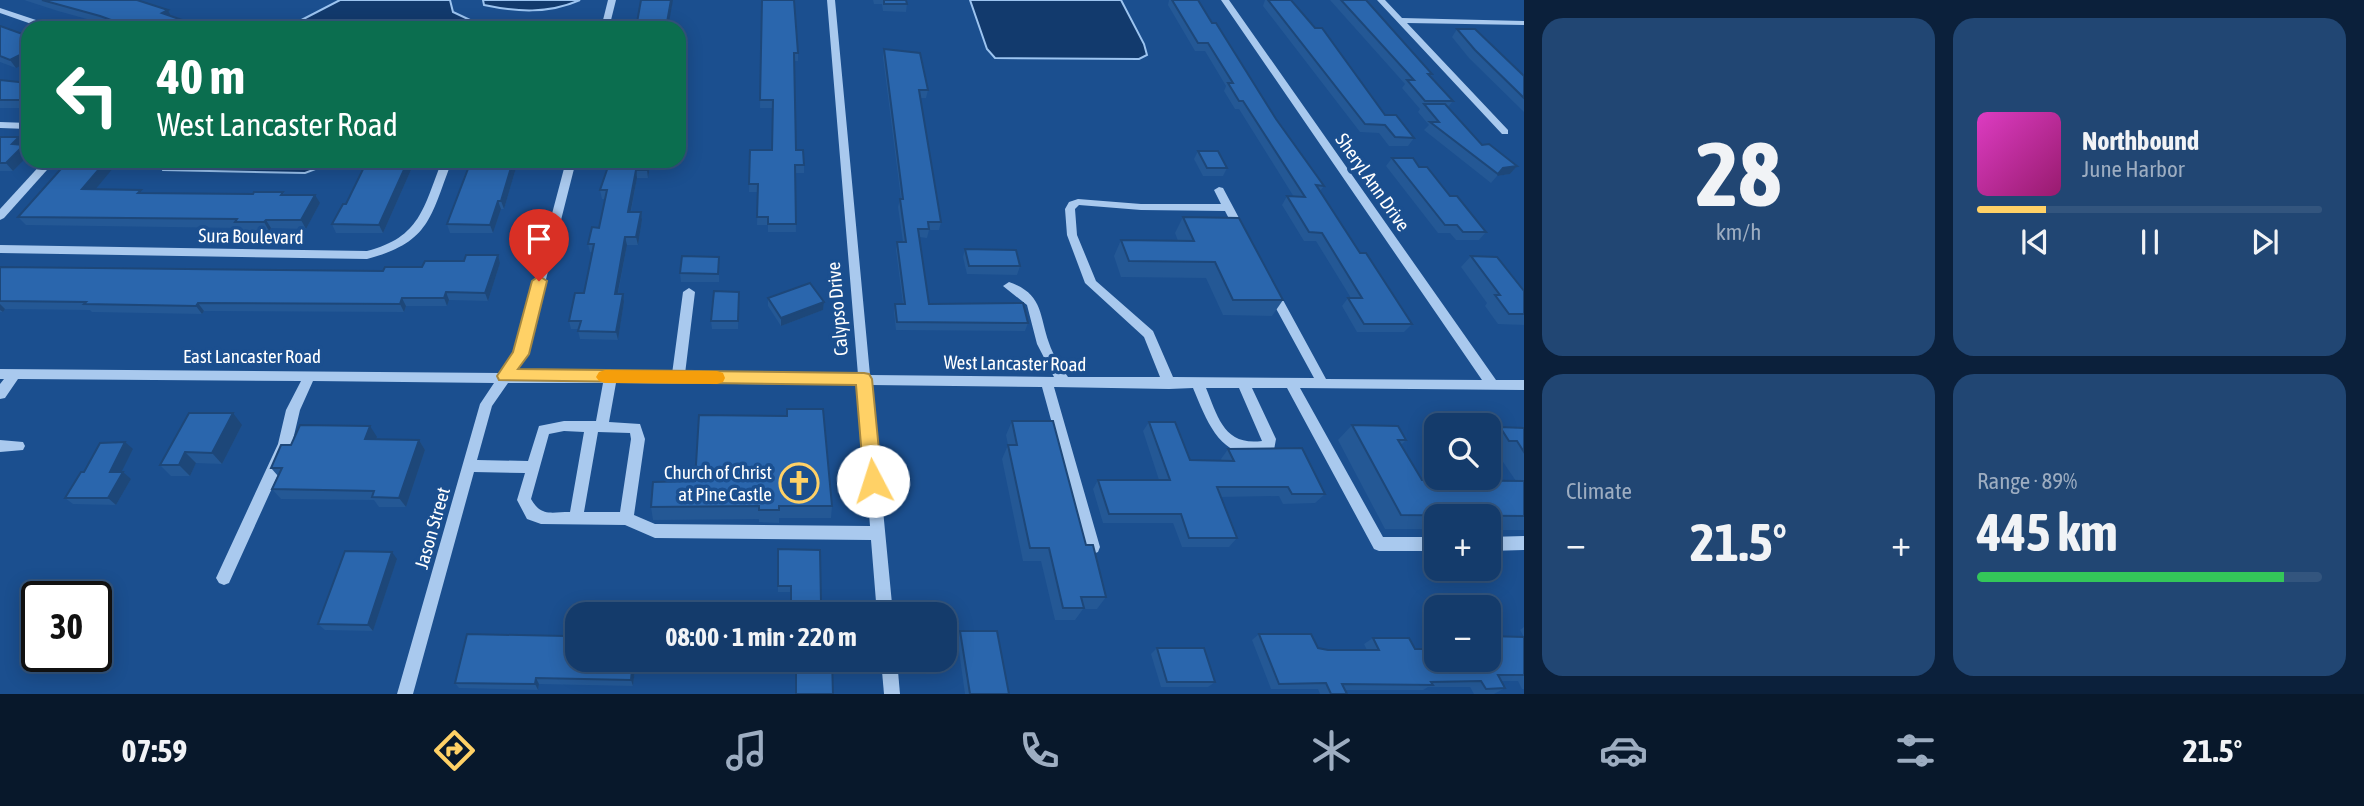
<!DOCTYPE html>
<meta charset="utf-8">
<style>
:root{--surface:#143b6b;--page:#214673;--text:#f1f3f6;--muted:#9dadc1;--line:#33557e;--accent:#ffd166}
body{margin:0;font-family:"Asap Condensed",sans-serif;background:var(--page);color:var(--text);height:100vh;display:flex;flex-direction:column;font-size:26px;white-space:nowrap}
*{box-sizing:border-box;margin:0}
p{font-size:23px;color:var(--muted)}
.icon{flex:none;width:38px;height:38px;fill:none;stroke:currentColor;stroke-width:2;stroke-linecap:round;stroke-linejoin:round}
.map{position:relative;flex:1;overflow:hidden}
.side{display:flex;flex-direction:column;gap:18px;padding:18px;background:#0b203b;width:840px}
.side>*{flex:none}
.guide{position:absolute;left:21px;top:21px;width:665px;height:147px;border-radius:21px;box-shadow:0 4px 18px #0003,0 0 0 2px var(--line);background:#0b6e4f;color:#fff;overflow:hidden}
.fabs{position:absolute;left:1424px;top:413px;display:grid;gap:14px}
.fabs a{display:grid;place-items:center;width:77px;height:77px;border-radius:14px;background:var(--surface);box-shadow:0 4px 18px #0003,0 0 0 2px var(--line);font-size:35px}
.speed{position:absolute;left:21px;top:581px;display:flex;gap:14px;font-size:35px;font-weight:700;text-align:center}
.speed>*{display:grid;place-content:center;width:91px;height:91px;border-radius:50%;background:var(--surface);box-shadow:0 4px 18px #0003,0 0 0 2px var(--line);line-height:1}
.speed .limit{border:4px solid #111;border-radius:10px;background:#fff;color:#111}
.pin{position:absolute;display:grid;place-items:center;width:60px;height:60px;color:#fff;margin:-72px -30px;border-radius:50% 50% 50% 0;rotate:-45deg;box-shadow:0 0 7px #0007}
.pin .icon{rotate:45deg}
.me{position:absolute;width:77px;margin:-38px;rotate:355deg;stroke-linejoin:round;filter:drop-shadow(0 0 5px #0008)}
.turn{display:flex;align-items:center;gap:24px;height:147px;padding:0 21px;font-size:32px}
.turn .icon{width:91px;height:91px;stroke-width:2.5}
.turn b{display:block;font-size:49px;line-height:60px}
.big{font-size:52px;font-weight:700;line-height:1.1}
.side .widget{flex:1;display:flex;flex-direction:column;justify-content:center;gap:10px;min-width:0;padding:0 24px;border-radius:21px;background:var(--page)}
.side .dial{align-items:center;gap:0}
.dial b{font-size:91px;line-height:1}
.song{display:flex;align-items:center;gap:21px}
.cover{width:84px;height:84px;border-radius:10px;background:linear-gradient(135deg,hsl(310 70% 55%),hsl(320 70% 35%))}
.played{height:7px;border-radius:4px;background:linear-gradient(90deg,var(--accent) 20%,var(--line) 20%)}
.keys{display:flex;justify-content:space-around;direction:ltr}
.heat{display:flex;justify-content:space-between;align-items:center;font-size:38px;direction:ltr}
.charge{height:10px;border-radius:5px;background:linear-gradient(90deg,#34c759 89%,var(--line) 0)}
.side .tiles{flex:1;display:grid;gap:18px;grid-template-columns:repeat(2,1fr)}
.trip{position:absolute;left:565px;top:602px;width:392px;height:70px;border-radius:21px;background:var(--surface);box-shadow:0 4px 18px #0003,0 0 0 2px var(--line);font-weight:700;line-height:70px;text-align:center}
.tabs{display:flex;height:112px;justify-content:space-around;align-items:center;background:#08182b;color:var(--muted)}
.tabs .icon{width:49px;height:49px}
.tabs .current{color:var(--accent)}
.tabs b{font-size:32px;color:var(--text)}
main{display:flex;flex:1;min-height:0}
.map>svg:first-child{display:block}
</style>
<main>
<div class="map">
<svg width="1524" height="694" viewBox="0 0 1524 694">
<rect width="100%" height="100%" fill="#1b4f8f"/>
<g fill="#123a6d" stroke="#9cc4f0" stroke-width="2">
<polygon points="340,0 450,0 453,12 470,20 523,28 286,28"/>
<path d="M483 0H580C548 14 517 12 484 5Z"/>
<polygon points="970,0 1121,0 1144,44 1147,55 1139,59 995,58 987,49"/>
<polygon points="160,161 325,161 321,167 305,173 163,170"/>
</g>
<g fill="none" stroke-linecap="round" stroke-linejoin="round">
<g fill="#a9c9ee" fill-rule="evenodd">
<polygon points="608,0 616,0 609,28 601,28"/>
<path d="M827 0H835L870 375 1054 377 1037 344 1027 305 1003 286 1009 282C1043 294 1039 314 1049 343 1053 355 1060 366 1068 377H1160L1144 337 1085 283 1067 235 1065 209 1069 202 1078 199 1141 204H1221L1214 190 1219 187 1223 188 1247 233 1246 236H1238L1225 211 1141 210 1079 205 1075 209 1077 235 1096 281 1153 331 1173 377 1314 378 1267 292 1273 288 1277 289 1326 379 1482 380 1221 0H1229L1496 380H1524V390L1300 388 1383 537H1437V551H1379L1374 549 1287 388H1252L1276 439 1274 450C1223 467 1209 426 1193 388L1169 389 1054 387 1100 547 1098 552 1093 554 1088 552 1086 547 1042 387 871 385 893 614H877L871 540 655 538 625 525 541 524 527 519 517 500 525 473 474 472 413 694H397L480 404 494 383 313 381 300 410 292 444 229 583 224 585 219 583 216 578 278 444 286 410 301 381 18 379 5 398 0 399V384L4 379H0V369L501 373 515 353 566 161H576L527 354 515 373 672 374 683 292 689 288 695 292 685 374 858 375ZM508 383H603L596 421H564L539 426 528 461 477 460 492 406ZM616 383 859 385 870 526 655 524 634 515 645 439 640 424 609 422ZM1206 388H1239L1262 441C1224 446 1218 417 1206 388ZM564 431 584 432 570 512C551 512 541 517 531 499L549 434ZM598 432 630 433 631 439 620 512H584Z"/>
<polygon points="1377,0 1385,0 1402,18 1524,21 1524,25 1407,23 1508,130 1508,134 1502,134"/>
<polygon points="0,8 54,26 55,28 43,28 0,13"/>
<polygon points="0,122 28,123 28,129 0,128"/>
<polygon points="44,161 55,161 4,218 0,220 0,209"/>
<path d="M442 161H452C430 217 431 242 367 259L0 253V245L367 251C421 237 423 208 442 161Z"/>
<polygon points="0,440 23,442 25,446 23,450 0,452"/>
<polygon points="1524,536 1524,550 1489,551 1489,537"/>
<polygon points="881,660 897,660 900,694 884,694"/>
</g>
</g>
<g fill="#245895">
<polygon points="24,0 137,0 168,10 171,16 205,28 116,28 105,24 58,11"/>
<polygon points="762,0 798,53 798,61 794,61 796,150 804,165 804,173 795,173 796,232 768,232 768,225 757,225 758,192 749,192 750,150 772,150 773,108 760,108"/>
<polygon points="873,0 906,0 907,4 906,12 883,11 882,4 874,4"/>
<polygon points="1169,0 1198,0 1276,119 1324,186 1320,191 1360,253 1412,324 1404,332 1357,332 1342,306 1348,298 1351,298 1316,241 1304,241 1282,205 1287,196 1294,197 1239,109 1235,109 1224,91 1226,86 1205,51 1195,51 1168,5"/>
<polygon points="1265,0 1291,0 1385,115 1414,138 1408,146 1389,146 1379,133 1360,132 1263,6"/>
<polygon points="1330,0 1366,0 1432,74 1431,76 1453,101 1448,107 1482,145 1517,166 1510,174 1497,176 1491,183 1424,130 1429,125 1418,112 1420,109 1402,88 1405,84"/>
<polygon points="0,26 16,68 0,62"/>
<polygon points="1457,29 1524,76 1524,112 1469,58 1452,37"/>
<polygon points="884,49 928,90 926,98 920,98 941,222 939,230 929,230 927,238 919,237 929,304 1028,323 1025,331 896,330 894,312 895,304 903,304 896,250 897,242 903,242 898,207 900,199 901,199 883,57"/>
<polygon points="0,80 28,83 28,108 0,108"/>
<polygon points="0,137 26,146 28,150 28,156 13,171 0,171"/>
<polygon points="1198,151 1227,168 1223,176 1203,176 1194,159"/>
<polygon points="1392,158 1419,167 1486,232 1479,240 1456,240 1450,233 1438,233 1386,166"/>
<polygon points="367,161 415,161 383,233 336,233 332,224 346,204"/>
<polygon points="471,161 518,161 504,209 501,209 493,233 450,233 447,224"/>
<polygon points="610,161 651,161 648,178 637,178 631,212 641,212 642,220 638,245 627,245 618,294 623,294 624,302 618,340 580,339 578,331 579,329 571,329 569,321 584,293 593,252 590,252 588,244 599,228 605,199 602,199 600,190"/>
<polygon points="95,189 143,193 253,194 283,192 284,195 320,203 306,229 271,228 269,231 240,230 239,228 26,225 18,217"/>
<polygon points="1183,217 1283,300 1272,316 1223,315 1206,278 1121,277 1114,256 1121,240 1178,241 1175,233"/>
<polygon points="965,249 1020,266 1017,275 967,274 963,257"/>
<polygon points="498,255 500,263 488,301 449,300 447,306 406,306 404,312 204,311 202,314 92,312 90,310 5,309 3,312 0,312 0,267 383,271 464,261"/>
<polygon points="1471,256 1524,291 1524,325 1498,324 1485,306 1487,303 1461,267"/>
<polygon points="719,257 719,282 681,282 680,273"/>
<polygon points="739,292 738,329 712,329 711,321"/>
<polygon points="768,298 824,302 823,310 781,326 768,306"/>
<polygon points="1012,421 1086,545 1106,597 1097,609 1083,609 1075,620 1055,620 1041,561 1023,561 1002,459 1008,445 1006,435"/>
<polygon points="1149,422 1190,460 1222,461 1221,459 1228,449 1325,494 1315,503 1283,504 1279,496 1220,497 1237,538 1229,547 1182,547 1173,523 1103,523 1093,489 1098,480 1159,480 1143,431"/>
<polygon points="242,425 222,464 196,463 190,476 171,476 160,465"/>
<polygon points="1352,425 1406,440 1401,445 1422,480 1516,481 1499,456 1491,456 1489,453 1489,436 1500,427 1524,428 1524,530 1489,530 1489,516 1437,516 1437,529 1385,529 1338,440"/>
<polygon points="377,437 376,439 419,440 425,450 406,507 379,507 374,500 281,499 272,489 278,476 271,468 291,445"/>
<polygon points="133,449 121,472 131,479 116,505 73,504 65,498 84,472"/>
<polygon points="832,506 831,518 779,518 779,523 759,522 759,519 653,520 651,507"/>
<polygon points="778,549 821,602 821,609 791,608 791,592 778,592"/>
<polygon points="397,559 373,631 325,630 318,624"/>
<polygon points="1524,627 1524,689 1522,689 1518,681 1501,681 1505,688 1494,694 1474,694 1470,687 1428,687 1423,690 1345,690 1347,694 1320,694 1318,689 1271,689 1252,640 1259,634 1328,650 1367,650 1364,644 1373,638 1415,649 1437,660 1524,637 1520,630"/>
<polygon points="960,631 1009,694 965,694 957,637"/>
<polygon points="565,636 636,660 633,686 539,684 538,690 459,688 455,683"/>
<polygon points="1157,648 1215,682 1208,687 1161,687 1151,654"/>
<polygon points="691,660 743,660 743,663 691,662"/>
<polygon points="779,660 832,660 833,694 796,694 796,669 779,668"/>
</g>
<g fill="#1d4779">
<polygon points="671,0 673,0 668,28 666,28"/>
<polygon points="168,10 172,18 162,13"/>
<polygon points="28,51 28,62 16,68 10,60"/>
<polygon points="19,137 28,150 28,156 13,171 6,163 12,144"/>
<polygon points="106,161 119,161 89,197 82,189"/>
<polygon points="408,161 415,161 383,233 379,225"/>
<polygon points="513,161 518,161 504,209 501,201"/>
<polygon points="648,161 651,161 648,178 647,170"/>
<polygon points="1517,166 1510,174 1497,176 1503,168"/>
<polygon points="636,170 637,178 629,220 628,212"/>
<polygon points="315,195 320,203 306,229 301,220"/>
<polygon points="498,201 501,209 493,233 490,225"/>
<polygon points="641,212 642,220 638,245 636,237"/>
<polygon points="266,220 271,228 269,231 264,222"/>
<polygon points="625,237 627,245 616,302 615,294"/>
<polygon points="498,255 500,263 488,301 485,293"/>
<polygon points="446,292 449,300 447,306 444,298"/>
<polygon points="623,294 624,302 618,340 616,332"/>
<polygon points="402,298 406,306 404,312 400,304"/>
<polygon points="824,302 823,310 781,326 781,318"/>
<polygon points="198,303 204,311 202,314 196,306"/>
<polygon points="0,304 5,309 3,312 0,310"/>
<polygon points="233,413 242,425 222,464 212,453"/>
<polygon points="370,426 377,437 372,449 365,439"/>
<polygon points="419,440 425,450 406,507 399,498"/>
<polygon points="125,442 133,449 118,479 110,472"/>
<polygon points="185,452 196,463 190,476 179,465"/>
<polygon points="123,472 131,479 116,505 108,498"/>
<polygon points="392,552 397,559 373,631 368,625"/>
<polygon points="633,660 636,660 633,686 631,680"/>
<polygon points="536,678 539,684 538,690 535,684"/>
</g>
<g fill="#2a66ad" stroke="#1d4779" stroke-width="2">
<polygon points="42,0 137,0 168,10 162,13 205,28 133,28 100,16"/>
<polygon points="641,0 671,0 666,28 636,28"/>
<polygon points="762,0 794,0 798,53 794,53 796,150 803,150 804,165 795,165 796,224 768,224 768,217 757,217 758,184 749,184 750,150 772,150 773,100 760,100"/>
<polygon points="884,0 906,0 907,4 884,4"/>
<polygon points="1172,0 1198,0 1212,23 1216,23 1276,119 1324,186 1316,185 1360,253 1366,253 1412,324 1364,324 1348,298 1362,298 1322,233 1309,232 1287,196 1305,197 1243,101 1239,101 1228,83 1233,83 1208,43 1198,43"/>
<polygon points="1268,0 1291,0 1315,28 1322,28 1385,115 1396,115 1414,138 1395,137 1385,125 1365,124"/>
<polygon points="1341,0 1366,0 1432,74 1428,74 1453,101 1425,101 1407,80 1414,80"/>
<polygon points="0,26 28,36 28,51 10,60 0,56"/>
<polygon points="1457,29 1475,29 1524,76 1524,98 1475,50"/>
<polygon points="884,49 920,53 928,90 919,90 941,222 928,222 929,229 918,229 929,304 1023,303 1028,323 897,322 895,304 905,304 897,242 906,242 900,199 903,199"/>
<polygon points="0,80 28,83 28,100 0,100"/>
<polygon points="1424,104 1445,104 1482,145 1489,144 1517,166 1503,168 1498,174 1430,122 1439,122"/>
<polygon points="0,137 19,137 12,144 24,145 6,163 0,163"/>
<polygon points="1198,151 1218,151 1227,168 1207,168"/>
<polygon points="1392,158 1413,158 1419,167 1427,167 1450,196 1457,196 1486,232 1463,232 1457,225 1445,225"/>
<polygon points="68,161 106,161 82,189 141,190 138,193 253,194 254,192 283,192 281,195 315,195 301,220 266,220 264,222 235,222 237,219 18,217"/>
<polygon points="367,161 408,161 379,225 332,224 343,204 346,204"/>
<polygon points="471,161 513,161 501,201 498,201 490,225 447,224"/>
<polygon points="610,161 648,161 647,170 636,170 628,212 641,212 636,237 625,237 615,294 623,294 616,332 578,331 581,321 569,321 575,293 584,293 594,244 588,244 592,227 599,228 607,190 600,190"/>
<polygon points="1183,217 1239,218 1283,300 1233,300 1215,262 1129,261 1121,240 1194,241"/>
<polygon points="965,249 1016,250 1020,266 969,266"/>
<polygon points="466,255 498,255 485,293 446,292 444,298 402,298 400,304 198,303 196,306 84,304 86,302 0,301 0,267 383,271 385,267 422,267 425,261 464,261"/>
<polygon points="682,256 719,257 718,274 680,273"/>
<polygon points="1471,256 1497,257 1524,291 1524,314 1509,314 1495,295 1500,295"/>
<polygon points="810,283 824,302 781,318 768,298"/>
<polygon points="714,291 739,292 738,321 711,321"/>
<polygon points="787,409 823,409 832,506 779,506 779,510 759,510 759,506 651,507 653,482 695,481 699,415 787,416"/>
<polygon points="189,413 233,413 212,453 185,452 179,465 160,465"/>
<polygon points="1012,421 1053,421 1086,545 1093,545 1106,597 1081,597 1084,608 1063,608 1049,548 1030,548 1008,445 1017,445"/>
<polygon points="1149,422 1175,422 1190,460 1234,461 1228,449 1302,448 1325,494 1292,494 1288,487 1217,487 1237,538 1189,538 1181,514 1109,514 1098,480 1170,480"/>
<polygon points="300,425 370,426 365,439 419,440 399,498 372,497 374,491 272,489 282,468 271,468 281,445 291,445"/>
<polygon points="1352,425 1398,426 1406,440 1398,440 1422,480 1524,481 1524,516 1401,515"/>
<polygon points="1500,427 1524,428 1524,452 1517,441 1509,441"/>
<polygon points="125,442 110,472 123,472 108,498 65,498 81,472 84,472 100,443"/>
<polygon points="778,549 820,550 821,602 791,602 791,586 778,586"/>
<polygon points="345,551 392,552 368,625 318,624"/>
<polygon points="567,624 578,624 578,660 633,660 631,680 536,678 535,684 455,683 467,634 565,636"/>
<polygon points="960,631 997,631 1009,694 970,694"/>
<polygon points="1259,634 1311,634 1318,648 1328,650 1379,650 1373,638 1409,638 1415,649 1437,649 1437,660 1489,660 1489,636 1524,637 1524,675 1498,675 1505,688 1486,689 1481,681 1431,682 1433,685 1342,684 1347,694 1331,694 1326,683 1279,684"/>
<polygon points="1157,648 1204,648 1215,682 1167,682"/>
<polygon points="779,660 832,660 833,694 796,694 796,663 779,663"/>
</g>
<polygon fill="#ffd166" stroke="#a68842" stroke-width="2" points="539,276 547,281 529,354 518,369 864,373 869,374 872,379 882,481 879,487 873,489 867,487 864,481 856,385 499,380 497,376 513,352 532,281"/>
<polygon fill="#f59e0b" points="605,370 717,371 723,373 725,378 723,382 717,384 605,383 599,381 596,377 599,372"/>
<defs>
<g id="church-ring" transform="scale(2.0125)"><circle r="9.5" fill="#1b4f8f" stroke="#ffd166" stroke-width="1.5"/><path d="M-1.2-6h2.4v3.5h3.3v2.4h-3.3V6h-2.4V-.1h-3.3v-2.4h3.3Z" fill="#ffd166"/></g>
</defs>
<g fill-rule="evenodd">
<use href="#church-ring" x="799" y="483"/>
</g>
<g text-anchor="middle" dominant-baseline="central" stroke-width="7" stroke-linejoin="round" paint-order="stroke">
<g font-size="19" fill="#fff" stroke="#1b4f8f">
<text transform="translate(1373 182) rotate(55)">Sheryl Ann Drive</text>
<text transform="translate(251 236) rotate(1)">Sura Boulevard</text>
<text transform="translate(837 309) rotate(-95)">Calypso Drive</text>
<text x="252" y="356">East Lancaster Road</text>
<text transform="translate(1015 363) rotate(1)">West Lancaster Road</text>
<text transform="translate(432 528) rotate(-74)">Jason Street</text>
</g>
<g font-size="19" fill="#fff" stroke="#1b4f8f" text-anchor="end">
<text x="772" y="472">Church of Christ<tspan x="772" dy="22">at Pine Castle</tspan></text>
</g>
</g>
</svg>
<div class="fabs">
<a><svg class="icon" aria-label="search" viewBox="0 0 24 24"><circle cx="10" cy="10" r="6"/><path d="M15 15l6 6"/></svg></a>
<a>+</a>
<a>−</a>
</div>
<div class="speed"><div class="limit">30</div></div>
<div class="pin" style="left:539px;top:281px;background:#d93025"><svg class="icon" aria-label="arrive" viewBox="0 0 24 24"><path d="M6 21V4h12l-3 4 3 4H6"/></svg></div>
<svg class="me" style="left:873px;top:481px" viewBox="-20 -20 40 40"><circle r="19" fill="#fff"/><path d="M0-13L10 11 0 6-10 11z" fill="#ffd166"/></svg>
<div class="trip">08:00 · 1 min · 220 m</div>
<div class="guide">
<div class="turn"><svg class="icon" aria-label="left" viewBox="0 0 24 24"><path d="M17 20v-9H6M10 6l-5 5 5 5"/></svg><div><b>40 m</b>West Lancaster Road</div></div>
</div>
</div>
<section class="side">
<div class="tiles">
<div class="widget dial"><b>28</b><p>km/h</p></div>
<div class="widget">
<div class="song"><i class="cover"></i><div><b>Northbound</b><p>June Harbor</p></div></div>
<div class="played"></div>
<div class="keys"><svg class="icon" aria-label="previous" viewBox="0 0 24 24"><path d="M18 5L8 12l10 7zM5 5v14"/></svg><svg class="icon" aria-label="pause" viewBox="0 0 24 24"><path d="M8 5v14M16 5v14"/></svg><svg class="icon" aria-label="next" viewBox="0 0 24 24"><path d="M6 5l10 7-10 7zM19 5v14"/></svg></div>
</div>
<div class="widget"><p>Climate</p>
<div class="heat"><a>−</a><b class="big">21.5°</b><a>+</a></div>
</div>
<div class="widget"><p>Range · 89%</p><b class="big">445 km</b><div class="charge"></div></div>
</div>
</section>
</main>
<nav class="tabs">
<b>07:59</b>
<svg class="icon current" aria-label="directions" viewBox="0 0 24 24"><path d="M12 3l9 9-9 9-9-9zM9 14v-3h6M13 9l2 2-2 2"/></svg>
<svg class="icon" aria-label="music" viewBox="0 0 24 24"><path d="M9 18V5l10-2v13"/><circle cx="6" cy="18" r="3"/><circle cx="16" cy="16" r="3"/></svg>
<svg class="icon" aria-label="phone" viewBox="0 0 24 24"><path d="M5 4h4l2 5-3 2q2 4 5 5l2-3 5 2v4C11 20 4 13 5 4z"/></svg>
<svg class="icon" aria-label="climate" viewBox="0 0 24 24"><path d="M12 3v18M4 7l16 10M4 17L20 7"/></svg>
<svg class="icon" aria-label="car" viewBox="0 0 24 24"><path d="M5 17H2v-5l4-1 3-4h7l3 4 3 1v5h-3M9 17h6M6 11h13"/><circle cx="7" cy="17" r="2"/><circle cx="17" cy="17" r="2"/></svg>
<svg class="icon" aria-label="filters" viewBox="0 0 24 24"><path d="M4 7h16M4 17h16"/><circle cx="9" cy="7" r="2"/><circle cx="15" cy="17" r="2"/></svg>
<b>21.5°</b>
</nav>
